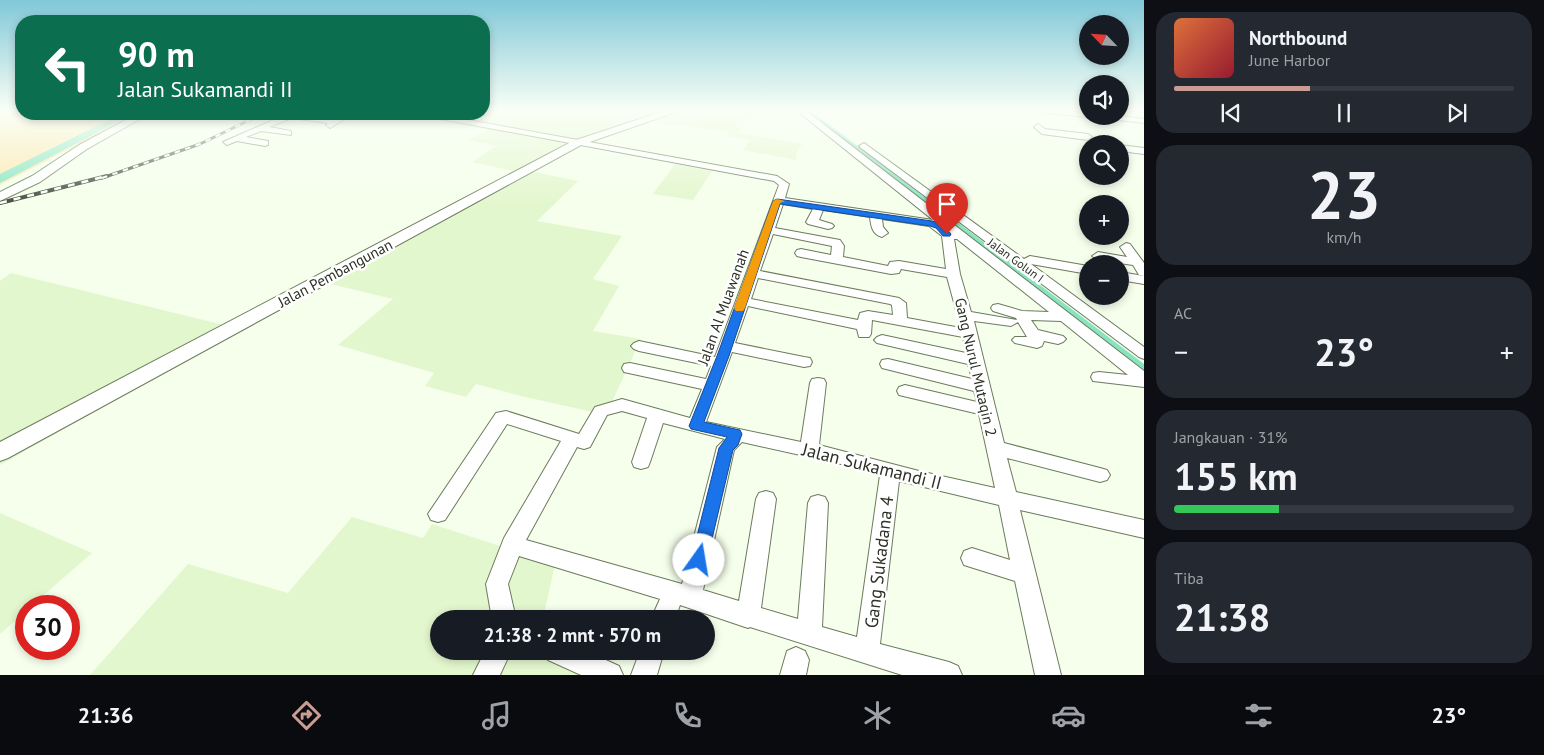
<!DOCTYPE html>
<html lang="id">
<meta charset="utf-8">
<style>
:root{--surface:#171b24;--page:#242831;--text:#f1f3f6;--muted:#9ea1a6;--line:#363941;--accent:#ca9c94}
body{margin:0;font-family:"PT Sans",sans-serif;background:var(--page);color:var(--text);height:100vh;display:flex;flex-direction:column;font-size:19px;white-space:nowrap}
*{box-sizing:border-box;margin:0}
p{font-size:16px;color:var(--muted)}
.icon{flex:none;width:28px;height:28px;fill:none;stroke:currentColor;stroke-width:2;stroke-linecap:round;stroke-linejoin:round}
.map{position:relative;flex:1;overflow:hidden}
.panel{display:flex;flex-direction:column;gap:12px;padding:12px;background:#0d0f14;width:400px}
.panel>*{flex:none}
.guide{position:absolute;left:15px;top:15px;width:475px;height:105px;border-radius:20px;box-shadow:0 2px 8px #0003;background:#0b6e4f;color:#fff;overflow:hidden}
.needle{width:32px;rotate:295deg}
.controls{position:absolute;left:1079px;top:15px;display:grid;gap:10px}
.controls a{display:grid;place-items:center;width:50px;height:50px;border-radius:50%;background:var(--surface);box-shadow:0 2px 8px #0003;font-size:25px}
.speed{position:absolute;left:15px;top:595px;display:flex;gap:10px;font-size:25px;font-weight:700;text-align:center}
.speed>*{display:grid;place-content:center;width:65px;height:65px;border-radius:50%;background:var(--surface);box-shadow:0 2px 8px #0003;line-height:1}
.speed .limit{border:8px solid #d22;background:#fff;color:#111}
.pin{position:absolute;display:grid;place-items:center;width:42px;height:42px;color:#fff;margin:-51px -21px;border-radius:50% 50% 50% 0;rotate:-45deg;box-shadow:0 0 5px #0007}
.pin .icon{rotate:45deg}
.me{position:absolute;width:55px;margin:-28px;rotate:13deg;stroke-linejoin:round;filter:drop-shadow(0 0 4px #0008)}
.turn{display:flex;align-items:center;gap:18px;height:105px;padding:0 20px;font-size:22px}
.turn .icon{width:65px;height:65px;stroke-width:2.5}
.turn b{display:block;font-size:35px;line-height:42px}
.big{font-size:38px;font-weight:600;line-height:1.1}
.panel .card{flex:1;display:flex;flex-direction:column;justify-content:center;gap:8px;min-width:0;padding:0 18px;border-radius:20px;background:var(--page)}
.panel .dial{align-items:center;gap:0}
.dial b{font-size:65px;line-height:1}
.song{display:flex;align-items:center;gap:15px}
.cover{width:60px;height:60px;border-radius:8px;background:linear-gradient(135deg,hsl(20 70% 55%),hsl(350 70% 35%))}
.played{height:5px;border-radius:2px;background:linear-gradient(90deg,var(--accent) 40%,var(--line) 40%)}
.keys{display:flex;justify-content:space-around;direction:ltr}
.heat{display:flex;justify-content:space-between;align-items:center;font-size:28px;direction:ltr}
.charge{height:8px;border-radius:4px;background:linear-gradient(90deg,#34c759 31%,var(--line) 0)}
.trip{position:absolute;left:430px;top:610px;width:285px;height:50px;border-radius:25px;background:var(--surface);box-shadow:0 2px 8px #0003;font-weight:600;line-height:50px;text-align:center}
.tab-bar{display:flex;height:80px;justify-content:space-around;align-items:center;background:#090b0e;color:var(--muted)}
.tab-bar .icon{width:35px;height:35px}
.tab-bar .selected{color:var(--accent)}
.tab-bar b{font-size:22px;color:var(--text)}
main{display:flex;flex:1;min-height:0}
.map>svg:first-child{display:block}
</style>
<main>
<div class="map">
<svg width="1144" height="675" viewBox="0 0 1144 675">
<rect width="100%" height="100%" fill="#f5ffeb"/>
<g fill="#e3f7ce">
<polygon points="484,110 667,110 570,141 513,171 472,162 496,146 468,140 496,126 434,114 484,114"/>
<polygon points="677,110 736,110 735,112 751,114 738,133 802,144 797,151 796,160 743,150 750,140 727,136 729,132 679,125 675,127 648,119"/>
<polygon points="675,164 712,171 693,200 653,194"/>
<polygon points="524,170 578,181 537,221 622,236 593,279 619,286 593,331 641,339 606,415 521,396 476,384 466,397 425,386 434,373 338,345 393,299 318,281"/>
<polygon points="11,273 224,325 77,404 98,410 0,465 0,281"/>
<polygon points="0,513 92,553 31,606 26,606 26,611 0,634"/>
<polygon points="352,517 423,538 432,524 555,564 543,619 439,619 439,651 536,651 536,654 581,675 90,675 188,564 288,593"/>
</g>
<polygon fill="#fce8af" points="0,110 21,110 21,114 137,114 0,185"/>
<polygon fill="#86e5c1" points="803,110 810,110 1144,364 1144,370"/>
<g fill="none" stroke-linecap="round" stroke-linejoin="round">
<polygon fill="#86e5c1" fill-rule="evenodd" points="121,114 133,114 0,183 0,174"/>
<g stroke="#6c7b5d" stroke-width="2">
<g id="minor">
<path d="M796 110H805L1144 371V387L1093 381 1091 377 1093 373 1099 372 1128 375 1061 321 1031 320 1038 330 1063 336 1066 339 1063 342 1058 344 1044 341 1042 346 1037 348 1015 343 1012 340 1015 337H1027L1018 322 1011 326 974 321 1004 443 1100 468 1107 470 1110 475 1107 480 1100 482 1007 458 1016 492 1144 520V538L1020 510 1061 675H1035L1015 581 964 565 961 558 964 551 972 548 1010 560 999 505 899 481 880 644 949 662 958 666 962 675H902L750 627 748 628 680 605 675 619H651L660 599 519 556 508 584 516 619H492L486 584 504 538 561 441 507 424 445 520 438 522 431 520 428 514 496 413 506 411 579 434 595 407 622 399 690 418 702 389 624 372 622 368 624 364 630 363 706 379 711 366 639 351 634 349 631 346 634 343 639 341 715 357 779 185 774 181 424 116 420 114H435L777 176 789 184 785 198 933 220ZM783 204 813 209 806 222 808 224 828 229 832 228 834 226 832 224 819 220 823 210 870 217C871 226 872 234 882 237L888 233 883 227 882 219 929 226 942 236 946 269 899 261 890 262 888 266 843 257 844 246 840 240 775 228ZM773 234 832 246 831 255 801 249 797 250 795 253 797 256 801 257 891 274 899 273 901 269 947 277 961 328 907 318 906 303 899 298 760 271ZM954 239H957L1049 312 1022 311 998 304 993 305 991 308 993 311 1016 318 1017 320 971 312 960 274ZM758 278 890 304 892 305 893 315 868 311 860 313 858 320 751 299ZM748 306 857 329 859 337H869L871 334 872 320 963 337 966 353 882 335 877 337 874 340 877 343 968 364 972 379 888 359 882 360 880 364 882 368 974 391 977 402 905 385 899 387 897 391 899 395 979 414 995 488 919 471 819 445 826 383 824 379 818 378 812 379 810 383 801 442 706 422 732 352 804 367 810 366 812 362 810 358 804 357 735 343ZM622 411 647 418 632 462 634 467 641 469 648 467 650 462 663 423 725 439 717 447 682 584 526 540 577 447 584 449 590 447 607 415ZM742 442 841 464 880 475 857 637 822 627 828 503 825 497 818 495 811 497 808 503 798 619 761 608 776 499 773 493 766 491 759 493 756 499 739 601 703 590 734 450Z"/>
<polygon points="1034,110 1088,113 1088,116 1091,116 1088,117 1038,112"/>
<polygon points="287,114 331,118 343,114 353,114 330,128 326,125 328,123 292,118 269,127 291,131 291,135 261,131 246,137 268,141 268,145 265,146 237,141 227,145 223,142"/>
<polygon points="372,114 382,114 375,119 369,119 368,117"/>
<polygon points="1097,116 1120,116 1144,119 1144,123 1101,118"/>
<polygon points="1038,124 1045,129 1088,134 1092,137 1088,140 1042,134 1034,127"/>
<polygon points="864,143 1024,259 1030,256 1088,266 1088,274 1031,264 1144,347 1144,359 1139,357 861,148 859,146"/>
<polygon points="1120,145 1144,148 1144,154 1120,151"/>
<polygon points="1126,243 1130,244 1144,263 1144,276 1139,275 1133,265 1098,260 1092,256 1098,252 1127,257 1120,247"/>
<polygon points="1120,272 1144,276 1144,284 1120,280"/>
<polygon points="796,647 805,651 809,660 806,675 780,675 787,651"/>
<polygon points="485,651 511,651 500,675 473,675"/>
<polygon points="545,651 586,651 619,666 623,675 581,675 548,660"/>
<polygon points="640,651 664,651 657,675 631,675"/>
</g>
</g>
<g stroke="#6c7b5d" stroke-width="2">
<g id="major">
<polygon points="667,110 682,110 581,145 8,458 0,461 0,442 573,141"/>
<polygon points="137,114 149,114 87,149 40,182 0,201 0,192 32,176 79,145"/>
</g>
</g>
<use href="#minor" fill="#fff" fill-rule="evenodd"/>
<use href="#major" fill="#fff" fill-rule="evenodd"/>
<g stroke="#454c3f" stroke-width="3">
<polyline id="rail-far1" points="102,178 200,144 262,114"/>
</g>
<g stroke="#454c3f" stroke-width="4">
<polyline id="rail" points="0,203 107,176"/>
</g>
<use href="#rail-far1" stroke="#fff" stroke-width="2" stroke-dasharray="5.5" stroke-linecap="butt"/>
<use href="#rail" stroke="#fff" stroke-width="2.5" stroke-dasharray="7" stroke-linecap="butt"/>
</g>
<linearGradient id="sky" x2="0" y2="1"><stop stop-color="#81c8d8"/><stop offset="0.54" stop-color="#fafff6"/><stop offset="1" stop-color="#fafff6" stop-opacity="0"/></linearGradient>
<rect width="1144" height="205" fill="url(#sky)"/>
<polygon fill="#1a73e8" stroke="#114b97" points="777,199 932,221 942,224 951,234 950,236 943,236 936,228 930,226 780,204 729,356 704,422 735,429 740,430 742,434 738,445 733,450 707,560 705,565 699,567 693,565 691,560 719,448 727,437 691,429 689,426 717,356 773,201"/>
<polygon fill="#f59e0b" points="777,199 785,201 780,203 745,308 743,311 736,311 734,308 773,201"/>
<g text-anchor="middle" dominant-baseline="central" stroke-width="5" stroke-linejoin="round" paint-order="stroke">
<g font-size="12" fill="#2b3125" stroke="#fff">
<text transform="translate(1016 260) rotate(36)">Jalan Golun I</text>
</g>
<g font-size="15" fill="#2b3125" stroke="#fff">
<text transform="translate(335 273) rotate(-28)">Jalan Pembangunan</text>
<text transform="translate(723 307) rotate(-70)">Jalan Al Muawanah</text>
<text transform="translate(976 367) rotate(77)">Gang Nurul Mutaqin 2</text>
</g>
<g font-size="18" fill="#2b3125" stroke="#fff">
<text transform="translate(872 466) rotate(14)">Jalan Sukamandi II</text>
<text transform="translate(879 562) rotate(-83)">Gang Sukadana 4</text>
</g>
</g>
</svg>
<div class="controls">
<a><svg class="needle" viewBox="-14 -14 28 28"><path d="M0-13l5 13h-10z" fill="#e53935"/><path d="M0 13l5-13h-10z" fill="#9ea1a6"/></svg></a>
<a><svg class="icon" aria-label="sound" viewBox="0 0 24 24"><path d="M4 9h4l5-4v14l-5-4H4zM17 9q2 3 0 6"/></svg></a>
<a><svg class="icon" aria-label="search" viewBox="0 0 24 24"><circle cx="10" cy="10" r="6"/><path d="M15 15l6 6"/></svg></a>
<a>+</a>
<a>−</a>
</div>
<div class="speed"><div class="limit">30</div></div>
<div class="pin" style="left:947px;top:234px;background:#d93025"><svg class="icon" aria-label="arrive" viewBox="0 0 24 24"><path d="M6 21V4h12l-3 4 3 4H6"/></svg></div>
<svg class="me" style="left:699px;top:560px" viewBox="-20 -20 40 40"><circle r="19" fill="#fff"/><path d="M0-13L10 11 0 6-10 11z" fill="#1a73e8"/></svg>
<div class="trip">21:38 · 2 mnt · 570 m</div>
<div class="guide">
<div class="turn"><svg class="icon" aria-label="left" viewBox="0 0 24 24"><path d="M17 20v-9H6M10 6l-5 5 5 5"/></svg><div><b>90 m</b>Jalan Sukamandi II</div></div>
</div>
</div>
<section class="panel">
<div class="card">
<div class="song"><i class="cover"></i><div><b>Northbound</b><p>June Harbor</p></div></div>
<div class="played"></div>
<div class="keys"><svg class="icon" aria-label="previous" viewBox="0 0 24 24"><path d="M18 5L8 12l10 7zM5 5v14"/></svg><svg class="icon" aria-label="pause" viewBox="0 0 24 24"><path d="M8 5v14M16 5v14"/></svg><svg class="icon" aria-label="next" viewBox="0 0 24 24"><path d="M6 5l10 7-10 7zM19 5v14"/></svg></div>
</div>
<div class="card dial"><b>23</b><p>km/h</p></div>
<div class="card"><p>AC</p>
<div class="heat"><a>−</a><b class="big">23°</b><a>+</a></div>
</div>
<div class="card"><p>Jangkauan · 31%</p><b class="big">155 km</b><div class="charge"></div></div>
<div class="card"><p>Tiba</p><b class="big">21:38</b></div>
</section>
</main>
<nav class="tab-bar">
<b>21:36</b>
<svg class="icon selected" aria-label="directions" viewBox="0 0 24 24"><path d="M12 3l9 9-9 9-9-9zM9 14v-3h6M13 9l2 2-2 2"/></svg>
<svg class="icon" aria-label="music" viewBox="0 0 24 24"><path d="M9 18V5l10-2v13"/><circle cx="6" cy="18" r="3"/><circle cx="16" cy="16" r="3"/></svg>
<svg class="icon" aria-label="phone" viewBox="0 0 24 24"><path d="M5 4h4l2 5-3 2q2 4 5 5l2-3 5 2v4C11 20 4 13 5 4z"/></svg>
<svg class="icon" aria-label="climate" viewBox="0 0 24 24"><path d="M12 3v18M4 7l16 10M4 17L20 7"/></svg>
<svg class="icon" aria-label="car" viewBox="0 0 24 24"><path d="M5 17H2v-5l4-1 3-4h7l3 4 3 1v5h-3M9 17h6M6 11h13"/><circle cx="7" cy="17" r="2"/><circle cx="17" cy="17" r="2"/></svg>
<svg class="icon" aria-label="filters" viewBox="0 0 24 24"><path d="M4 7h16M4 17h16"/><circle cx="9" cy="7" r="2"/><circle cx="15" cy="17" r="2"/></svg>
<b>23°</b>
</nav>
